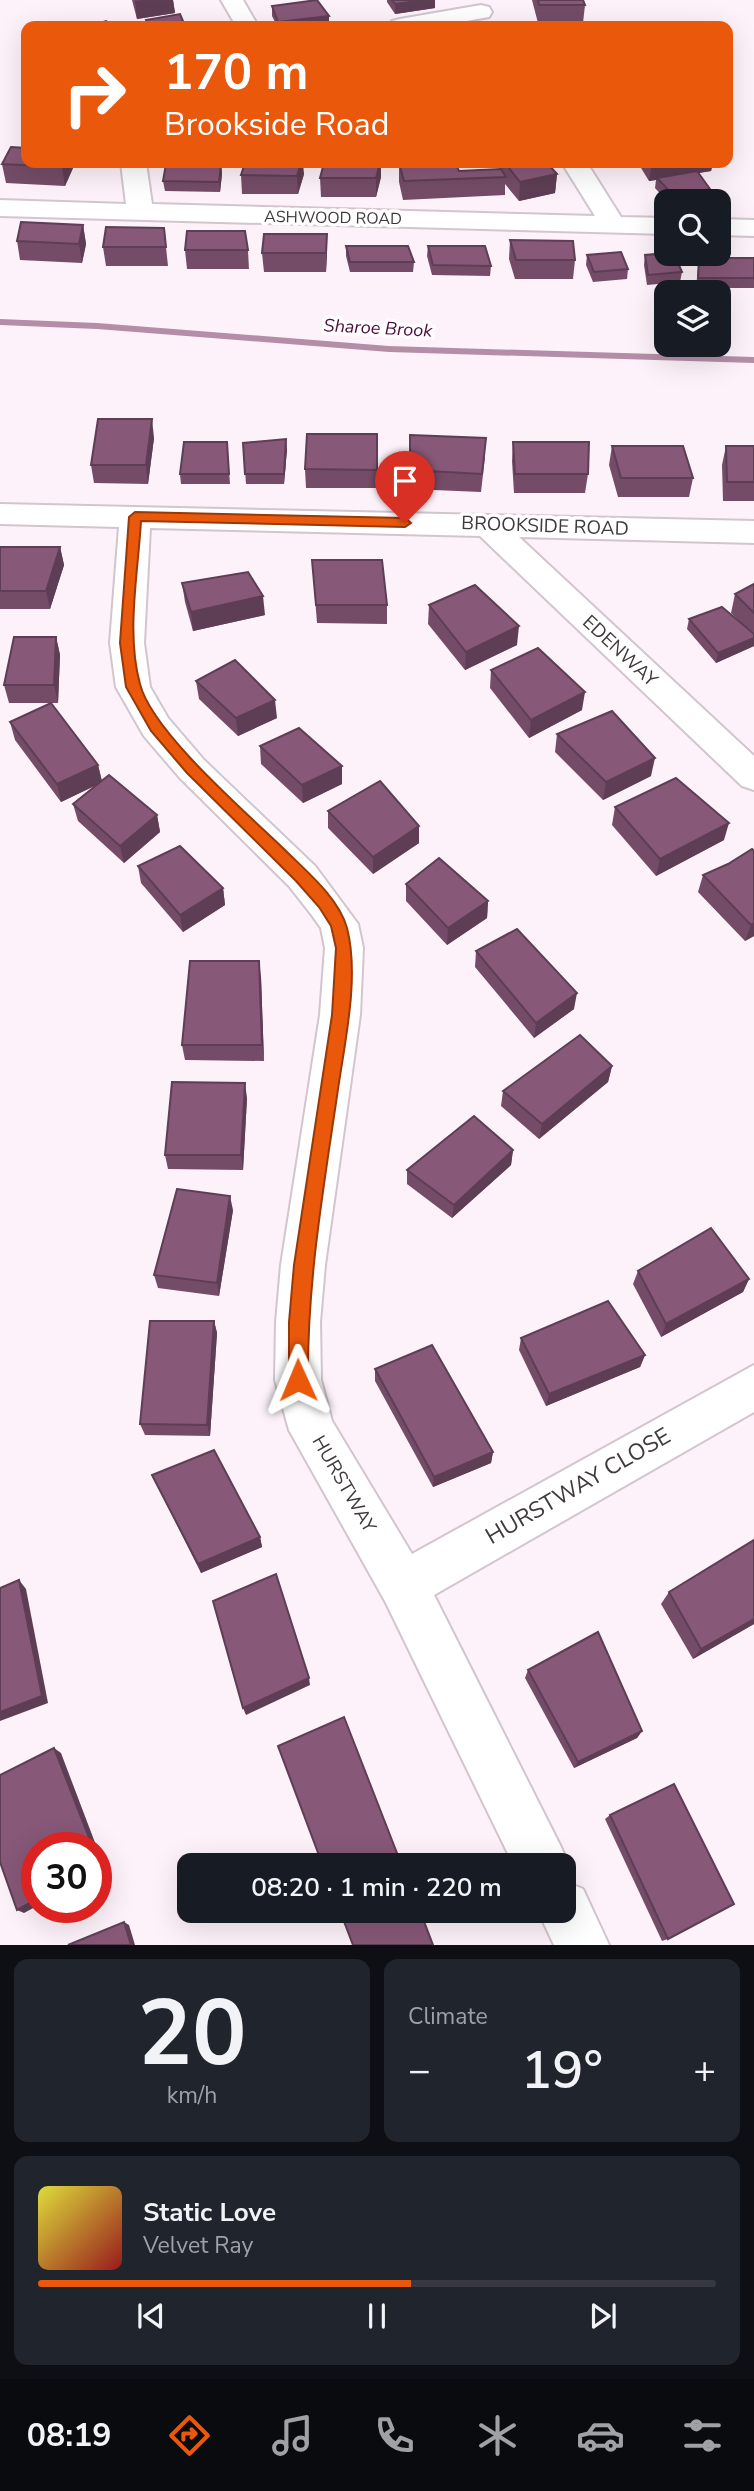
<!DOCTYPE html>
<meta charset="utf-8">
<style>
:root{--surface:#171b24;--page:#20242c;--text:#f1f3f6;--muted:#9ea1a6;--line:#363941;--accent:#ea580c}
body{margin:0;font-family:"Nunito Sans",sans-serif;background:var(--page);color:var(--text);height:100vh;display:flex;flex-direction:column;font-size:26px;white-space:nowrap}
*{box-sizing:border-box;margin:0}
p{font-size:23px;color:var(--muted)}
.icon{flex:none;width:38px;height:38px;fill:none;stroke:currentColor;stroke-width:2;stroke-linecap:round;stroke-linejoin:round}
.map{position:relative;height:1945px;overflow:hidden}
.drawer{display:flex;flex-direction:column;gap:14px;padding:14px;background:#0d0f14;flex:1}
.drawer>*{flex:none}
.top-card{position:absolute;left:21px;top:21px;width:712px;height:147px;border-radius:14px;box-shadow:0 7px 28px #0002;background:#ea580c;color:#fff;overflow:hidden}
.fabs{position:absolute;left:654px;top:189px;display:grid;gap:14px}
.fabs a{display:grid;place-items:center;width:77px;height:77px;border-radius:14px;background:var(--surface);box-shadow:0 7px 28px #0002;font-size:35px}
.speed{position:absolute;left:21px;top:1832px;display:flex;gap:14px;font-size:35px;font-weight:700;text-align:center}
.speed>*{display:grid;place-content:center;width:91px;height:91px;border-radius:50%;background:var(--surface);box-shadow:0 7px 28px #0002;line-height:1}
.speed .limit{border:10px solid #d22;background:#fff;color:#111}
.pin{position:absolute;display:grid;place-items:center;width:60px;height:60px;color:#fff;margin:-72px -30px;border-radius:50% 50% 50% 0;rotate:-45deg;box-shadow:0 0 7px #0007}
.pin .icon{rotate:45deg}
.me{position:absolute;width:77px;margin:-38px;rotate:359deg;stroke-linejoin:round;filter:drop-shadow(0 0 5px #0008)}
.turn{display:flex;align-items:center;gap:24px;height:147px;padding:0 28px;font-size:32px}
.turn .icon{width:91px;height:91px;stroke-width:2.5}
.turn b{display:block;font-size:49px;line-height:60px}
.big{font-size:52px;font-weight:600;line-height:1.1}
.drawer .card{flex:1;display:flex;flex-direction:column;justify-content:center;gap:10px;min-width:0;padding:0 24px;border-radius:14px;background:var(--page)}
.drawer .dial{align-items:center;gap:0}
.dial b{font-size:91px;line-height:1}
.song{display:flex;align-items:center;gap:21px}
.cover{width:84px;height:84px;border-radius:10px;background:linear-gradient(135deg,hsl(60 70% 55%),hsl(0 70% 35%))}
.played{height:7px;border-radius:4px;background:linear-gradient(90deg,var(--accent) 55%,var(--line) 55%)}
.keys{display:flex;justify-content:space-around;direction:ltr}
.heat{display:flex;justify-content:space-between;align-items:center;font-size:38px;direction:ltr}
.drawer .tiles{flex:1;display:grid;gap:14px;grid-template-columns:1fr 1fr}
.card:last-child{grid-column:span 2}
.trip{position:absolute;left:177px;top:1853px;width:399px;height:70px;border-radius:14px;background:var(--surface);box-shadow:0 7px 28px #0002;font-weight:600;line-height:70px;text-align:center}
.tab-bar{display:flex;height:112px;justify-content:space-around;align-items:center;background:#090b0e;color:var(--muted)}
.tab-bar .icon{width:49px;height:49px}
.tab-bar .selected{color:var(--accent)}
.tab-bar b{font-size:32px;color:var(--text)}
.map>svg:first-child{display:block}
</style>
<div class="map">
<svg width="754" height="1945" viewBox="0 0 754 1945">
<rect width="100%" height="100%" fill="#fdf2f9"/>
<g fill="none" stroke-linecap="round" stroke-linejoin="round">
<polygon fill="#b48ea7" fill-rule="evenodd" points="0,319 97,323 389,346 754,357 754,363 389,352 97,329 0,325"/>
<g stroke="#d3c5ce" stroke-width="4">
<g id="minor">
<polygon points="221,0 243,0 258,26 236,26"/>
<polygon points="481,5 489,7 492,12 489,17 438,26 389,26 392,21 400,19"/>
<polygon points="121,163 146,163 152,204 595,216 562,163 587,163 621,217 667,218 667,234 0,216 0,200 126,204"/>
<polygon points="719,219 754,220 754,236 719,235"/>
<polygon points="0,504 754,521 754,543 519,537 754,756 754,790 742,786 480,536 150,528 144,643 150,687 168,718 204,760 315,866 358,924 363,948 360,1015 325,1265 320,1322 321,1380 332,1421 412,1554 754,1365 754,1412 434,1595 561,1847 569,1866 564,1878 564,1866 514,1866 386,1603 289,1430 275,1380 276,1322 281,1265 320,1015 325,948 321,928 311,914 289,886 180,778 144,736 116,687 110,643 119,527 0,524"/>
<polygon points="564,1881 583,1889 609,1945 554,1945 538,1911 564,1911"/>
</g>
</g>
<use href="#minor" fill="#fff" fill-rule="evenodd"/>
</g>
<g fill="#744c67">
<polygon points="132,0 173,0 175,13 137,19"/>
<polygon points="387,0 435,0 435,8 395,14 387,2"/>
<polygon points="532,0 583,0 585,5 583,23 538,23"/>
<polygon points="272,6 329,16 329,26 277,26 272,16"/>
<polygon points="26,163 72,163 73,168 65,186 6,183 2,164"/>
<polygon points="324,163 381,163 381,177 376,197 321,197 320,178"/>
<polygon points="399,163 459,171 499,169 499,163 547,163 557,174 555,193 519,201 505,184 505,195 403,200 399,182"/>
<polygon points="638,163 713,163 711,171 698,173 710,189 708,199 696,201 667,201 655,188 656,180 649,181"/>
<polygon points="221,164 222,174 220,192 165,191 163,181"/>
<polygon points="304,174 298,194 242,194 241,175"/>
<polygon points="83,225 86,244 82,263 20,260 17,241"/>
<polygon points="164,228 168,266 106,266 103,247"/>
<polygon points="510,240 575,260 573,279 515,279 509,259"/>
<polygon points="346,246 414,262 413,272 350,272 346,256"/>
<polygon points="428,246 491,266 490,276 432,275 427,256"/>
<polygon points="185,250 248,250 249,269 187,269"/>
<polygon points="262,253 327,253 326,272 264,272"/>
<polygon points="587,255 628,269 627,279 593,282 586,265"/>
<polygon points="645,255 682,272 680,282 647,285 644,265"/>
<polygon points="699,258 754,258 754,288 696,288"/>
<polygon points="377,434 377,488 306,488 305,469"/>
<polygon points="410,435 485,457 481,492 410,489"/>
<polygon points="154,438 148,484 94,483 91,465"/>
<polygon points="227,442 230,484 181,484 180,474"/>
<polygon points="513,442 588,474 585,493 514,493 512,461"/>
<polygon points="243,443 287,449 284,484 246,484"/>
<polygon points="612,446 693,478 689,497 618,497 609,465"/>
<polygon points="726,446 754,446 754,501 723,501 722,465"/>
<polygon points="0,547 60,547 64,565 50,609 0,609"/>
<polygon points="312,560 387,605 387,624 317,623"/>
<polygon points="182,583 265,615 193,631 185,602"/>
<polygon points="754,584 754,646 716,663 687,629 689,619 739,621 731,613 735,594"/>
<polygon points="429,605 517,645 465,670 428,624"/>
<polygon points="56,637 60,655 58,703 9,703 4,685"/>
<polygon points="491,670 582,710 529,738 490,688"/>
<polygon points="196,681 277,718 238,736 199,699"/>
<polygon points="10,722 98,765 102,781 157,815 160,832 124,863 78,821 73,804 97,785 61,802 15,740"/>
<polygon points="557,734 651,776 603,800 555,752"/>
<polygon points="260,746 342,784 303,803 261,764"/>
<polygon points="615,807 724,840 656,876 612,825"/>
<polygon points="328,811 419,826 419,843 373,874 328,828"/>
<polygon points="754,851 754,936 745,941 698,892 703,875 728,864"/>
<polygon points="138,866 223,888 225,905 183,932 141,883"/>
<polygon points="406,884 488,901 487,918 447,945 406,901"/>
<polygon points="476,951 574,1009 534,1038 475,967"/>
<polygon points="261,977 264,1061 185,1060 182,1045"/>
<polygon points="612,1066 608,1082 539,1139 501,1106 503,1091"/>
<polygon points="247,1098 243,1170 168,1169 165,1155"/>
<polygon points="513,1150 511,1165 452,1218 407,1184 407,1170"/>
<polygon points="233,1210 219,1296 158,1288 154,1275"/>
<polygon points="638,1271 749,1279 743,1292 661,1337 633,1284"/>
<polygon points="214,1321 217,1333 210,1436 145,1435 140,1424"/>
<polygon points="521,1338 645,1355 640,1367 546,1406 519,1350"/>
<polygon points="375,1369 493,1452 491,1463 433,1487 375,1381"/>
<polygon points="152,1475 260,1537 262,1547 201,1573"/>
<polygon points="754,1540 754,1624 693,1659 661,1604 669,1592"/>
<polygon points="528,1670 642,1731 637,1738 574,1768 525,1678"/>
<polygon points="610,1815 668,1939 662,1941 605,1819"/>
</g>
<g fill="#5e3e54">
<polygon points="142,0 173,0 175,13 137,19 135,1"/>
<polygon points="425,0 435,0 435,8 395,14 395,4"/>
<polygon points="329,16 329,26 279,26 278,22"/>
<polygon points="64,163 72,163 73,168 65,186 62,167"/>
<polygon points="301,163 303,163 304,174 298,194 297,176"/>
<polygon points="380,163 381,163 381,177 376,197 376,178"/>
<polygon points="652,163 713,163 711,171 649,181"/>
<polygon points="221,164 222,174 220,192 219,182"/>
<polygon points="557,174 555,193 519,201 520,182"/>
<polygon points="710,189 708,199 696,201 673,201 674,196"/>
<polygon points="83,225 86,244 82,263 79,244"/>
<polygon points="327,234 327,253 326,272 326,253"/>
<polygon points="152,419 154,438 148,484 146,465"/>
<polygon points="286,439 287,449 284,484 284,474"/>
<polygon points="60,547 64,565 50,609 46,591"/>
<polygon points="263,596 265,615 193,631 191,612"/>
<polygon points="519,626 517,645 465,670 466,652"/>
<polygon points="56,637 60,655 58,703 54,685"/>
<polygon points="754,638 754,646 716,663 718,653"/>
<polygon points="585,692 582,710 529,738 531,720"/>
<polygon points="275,700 277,718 238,736 236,718"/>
<polygon points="655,758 651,776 603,800 606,782"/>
<polygon points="98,765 102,782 61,802 57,784"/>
<polygon points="342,766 342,784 303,803 302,785"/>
<polygon points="157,815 160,832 124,863 120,846"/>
<polygon points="729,823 724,840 656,876 660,859"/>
<polygon points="419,826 419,843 373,874 373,857"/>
<polygon points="223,888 225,905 183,932 180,915"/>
<polygon points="488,901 487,918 447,945 448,928"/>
<polygon points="754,923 754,936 745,941 751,925"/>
<polygon points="259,961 261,977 264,1061 262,1045"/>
<polygon points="577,993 574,1009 534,1038 536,1023"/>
<polygon points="612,1066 608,1082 539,1139 542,1124"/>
<polygon points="245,1083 247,1098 243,1170 241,1155"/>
<polygon points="513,1150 511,1165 452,1218 454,1205"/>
<polygon points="230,1196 233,1210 219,1296 217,1283"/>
<polygon points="749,1279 743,1292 661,1337 666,1324"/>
<polygon points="214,1321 217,1333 210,1436 207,1425"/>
<polygon points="645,1355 640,1367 546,1406 549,1394"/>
<polygon points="493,1452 491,1463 433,1487 434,1477"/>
<polygon points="260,1537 262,1547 201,1573 198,1564"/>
<polygon points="19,1580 26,1589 48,1703 0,1721 0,1712"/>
<polygon points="754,1619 754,1624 693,1659 701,1649"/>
<polygon points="309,1678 310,1685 246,1715 243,1708"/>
<polygon points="642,1731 637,1738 574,1768 578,1762"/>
<polygon points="54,1748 61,1753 105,1869 96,1874 96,1848 93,1848"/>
<polygon points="37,1899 37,1906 24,1913 17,1910"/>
<polygon points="124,1922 129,1925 135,1945 131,1945"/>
</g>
<g fill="#875878" stroke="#5e3e54" stroke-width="2">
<polygon points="317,0 329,16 278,22 272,6"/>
<polygon points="392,0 425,0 395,4"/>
<polygon points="538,0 583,0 585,5 539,5"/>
<polygon points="180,14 185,26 149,26 146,20"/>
<polygon points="106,21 112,26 90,26"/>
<polygon points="11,147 26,148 26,163 64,163 62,167 2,164"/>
<polygon points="245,163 301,163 297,176 241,175"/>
<polygon points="324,163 380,163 376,178 320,178"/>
<polygon points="399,163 455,163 459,171 501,169 506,177 404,181"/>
<polygon points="505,163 547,163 557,174 520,182"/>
<polygon points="166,164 221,164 219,182 163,181"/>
<polygon points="697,171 710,189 674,196 657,178"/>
<polygon points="21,222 83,225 79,244 17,241"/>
<polygon points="106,227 164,228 166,247 103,247"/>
<polygon points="187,231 245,231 248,250 185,250"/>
<polygon points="264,234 327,234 326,253 262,253"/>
<polygon points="510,240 573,241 575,260 516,260"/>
<polygon points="346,246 408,246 414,262 350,262"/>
<polygon points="428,246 485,246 491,266 433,265"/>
<polygon points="621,252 628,269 594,272 587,255"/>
<polygon points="667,253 674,254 682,272 648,275 645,255"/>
<polygon points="699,258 754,258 754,278 698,278"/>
<polygon points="98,419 152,419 146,465 91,465"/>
<polygon points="307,434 377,434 377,470 305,469"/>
<polygon points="410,435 486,438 482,474 410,470"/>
<polygon points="286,439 284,474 245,474 243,443"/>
<polygon points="184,442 227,442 229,474 180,474"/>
<polygon points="513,442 589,442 588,474 515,474"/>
<polygon points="612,446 683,446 693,478 621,478"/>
<polygon points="726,446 754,446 754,482 727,482"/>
<polygon points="0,547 60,547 46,591 0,591"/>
<polygon points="312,560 382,560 387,605 316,605"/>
<polygon points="248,572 263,596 191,612 182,583"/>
<polygon points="754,584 754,613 735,594"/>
<polygon points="475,585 519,626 466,652 429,605"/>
<polygon points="722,607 754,634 754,638 718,653 689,619"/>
<polygon points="14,637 56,637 54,685 4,685"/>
<polygon points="538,648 585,692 531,720 491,670"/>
<polygon points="235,660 275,700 236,718 196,681"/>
<polygon points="51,703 98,765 57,784 10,722"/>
<polygon points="612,711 655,758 606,782 557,734"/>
<polygon points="299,728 342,766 302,785 260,746"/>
<polygon points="109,775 157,815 120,846 73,804"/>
<polygon points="676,778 729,823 660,859 615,807"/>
<polygon points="380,781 419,826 373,857 328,811"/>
<polygon points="180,846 223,888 180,915 138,866"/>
<polygon points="752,849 754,851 754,923 751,925 703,875 728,864"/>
<polygon points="439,858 488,901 448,928 406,884"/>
<polygon points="517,929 577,993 536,1023 476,951"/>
<polygon points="190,961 259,961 262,1045 182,1045"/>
<polygon points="580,1035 612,1066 542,1124 503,1091"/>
<polygon points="172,1082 245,1083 241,1155 165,1155"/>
<polygon points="474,1116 513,1150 454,1205 407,1170"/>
<polygon points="177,1189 230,1196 217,1283 154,1275"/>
<polygon points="711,1228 749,1279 666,1324 638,1271"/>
<polygon points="608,1301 645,1355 549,1394 521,1338"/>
<polygon points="150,1321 214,1321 207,1425 140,1424"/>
<polygon points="432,1345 493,1452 434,1477 375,1369"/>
<polygon points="214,1450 260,1537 198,1564 152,1475"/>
<polygon points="754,1540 754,1619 701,1649 669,1592"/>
<polygon points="276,1574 309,1678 243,1708 213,1601"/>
<polygon points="19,1580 42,1696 0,1712 0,1588"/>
<polygon points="598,1632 642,1731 578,1762 528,1670"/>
<polygon points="344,1717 402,1866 323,1866 278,1746"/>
<polygon points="54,1748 93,1848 37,1848 37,1899 17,1910 0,1862 0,1775"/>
<polygon points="674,1784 734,1904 668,1939 610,1815"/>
<polygon points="96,1856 100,1865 96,1867"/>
<polygon points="340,1911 420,1911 433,1945 353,1945"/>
<polygon points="124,1922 131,1945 68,1945"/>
</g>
<path fill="#ea580c" stroke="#983908" stroke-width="2" d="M135 512 405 518 411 523 405 527 141 521C138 574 126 633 140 684 152 732 248 814 285 850 306 871 339 898 347 928 360 978 344 1045 337 1096 323 1191 307 1284 308 1380L305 1386 298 1389 292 1386 289 1380V1322L294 1265 332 1015 336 948 331 926 319 907 296 881 187 773 151 731 126 687 120 643 129 517Z"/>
<g text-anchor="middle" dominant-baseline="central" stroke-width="7" stroke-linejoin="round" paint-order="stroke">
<g font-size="16" fill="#3f3a3d" stroke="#fff">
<text transform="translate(333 218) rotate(1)">ASHWOOD ROAD</text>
</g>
<g font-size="18" font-style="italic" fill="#4a0d3b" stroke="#fff">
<text transform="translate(378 328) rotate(3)">Sharoe Brook</text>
</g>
<g font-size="19" fill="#3f3a3d" stroke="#fff">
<text transform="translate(545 526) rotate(2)">BROOKSIDE ROAD</text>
<text transform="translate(620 651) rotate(43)">EDENWAY</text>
<text transform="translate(344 1484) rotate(60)">HURSTWAY</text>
</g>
<g font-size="23" fill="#3f3a3d" stroke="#fff">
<text transform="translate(578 1486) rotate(-30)">HURSTWAY CLOSE</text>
</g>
</g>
</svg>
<div class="fabs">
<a><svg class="icon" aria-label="search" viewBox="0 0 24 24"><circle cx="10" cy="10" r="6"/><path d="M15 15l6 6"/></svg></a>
<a><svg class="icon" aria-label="layers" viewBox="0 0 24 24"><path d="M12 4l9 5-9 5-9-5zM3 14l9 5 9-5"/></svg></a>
</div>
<div class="speed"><div class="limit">30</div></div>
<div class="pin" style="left:405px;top:523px;background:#d93025"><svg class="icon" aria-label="arrive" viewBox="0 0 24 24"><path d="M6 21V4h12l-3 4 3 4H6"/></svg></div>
<svg class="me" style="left:298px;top:1380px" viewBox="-20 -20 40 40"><path d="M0-17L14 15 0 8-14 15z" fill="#ea580c" stroke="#fff" stroke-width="4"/></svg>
<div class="trip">08:20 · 1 min · 220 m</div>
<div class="top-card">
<div class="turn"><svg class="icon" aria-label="right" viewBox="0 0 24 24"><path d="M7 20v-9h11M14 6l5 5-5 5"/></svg><div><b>170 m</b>Brookside Road</div></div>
</div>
</div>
<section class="drawer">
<div class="tiles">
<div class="card dial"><b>20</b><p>km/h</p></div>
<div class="card"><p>Climate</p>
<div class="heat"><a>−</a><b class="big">19°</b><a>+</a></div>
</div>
<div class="card">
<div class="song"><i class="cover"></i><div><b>Static Love</b><p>Velvet Ray</p></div></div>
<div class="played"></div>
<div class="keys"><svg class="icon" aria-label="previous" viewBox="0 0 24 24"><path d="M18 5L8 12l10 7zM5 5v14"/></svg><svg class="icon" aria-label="pause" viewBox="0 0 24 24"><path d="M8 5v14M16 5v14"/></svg><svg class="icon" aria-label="next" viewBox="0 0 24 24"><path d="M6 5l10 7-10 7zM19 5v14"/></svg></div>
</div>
</div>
</section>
<nav class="tab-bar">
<b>08:19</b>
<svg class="icon selected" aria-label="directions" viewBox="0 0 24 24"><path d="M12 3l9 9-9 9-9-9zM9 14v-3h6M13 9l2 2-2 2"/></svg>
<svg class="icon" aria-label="music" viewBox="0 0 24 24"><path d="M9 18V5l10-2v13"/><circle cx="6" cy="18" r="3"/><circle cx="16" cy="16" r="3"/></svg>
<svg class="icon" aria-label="phone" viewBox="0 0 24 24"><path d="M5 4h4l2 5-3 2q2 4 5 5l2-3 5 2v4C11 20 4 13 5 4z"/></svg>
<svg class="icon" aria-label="climate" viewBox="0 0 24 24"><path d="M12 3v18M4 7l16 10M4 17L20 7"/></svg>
<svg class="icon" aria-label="car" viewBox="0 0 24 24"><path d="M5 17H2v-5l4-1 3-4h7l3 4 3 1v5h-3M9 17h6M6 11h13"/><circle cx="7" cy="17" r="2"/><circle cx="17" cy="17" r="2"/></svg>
<svg class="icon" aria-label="filters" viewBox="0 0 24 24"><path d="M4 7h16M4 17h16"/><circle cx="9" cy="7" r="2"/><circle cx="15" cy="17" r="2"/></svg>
</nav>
